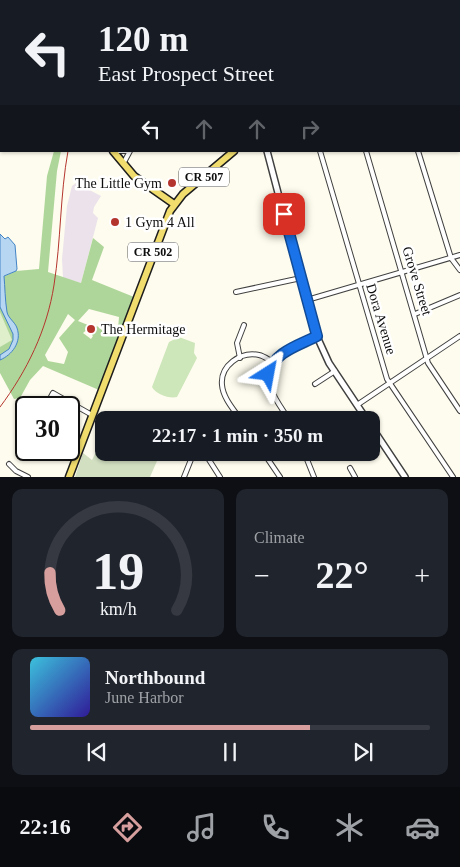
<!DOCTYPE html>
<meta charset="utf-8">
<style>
:root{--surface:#171b24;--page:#20242c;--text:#f1f3f6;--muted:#9ea1a6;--line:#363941;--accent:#d69e9c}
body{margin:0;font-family:Georgia,serif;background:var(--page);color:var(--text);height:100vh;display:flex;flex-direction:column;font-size:19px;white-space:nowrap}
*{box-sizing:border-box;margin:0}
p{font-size:16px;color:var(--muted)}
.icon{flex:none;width:28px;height:28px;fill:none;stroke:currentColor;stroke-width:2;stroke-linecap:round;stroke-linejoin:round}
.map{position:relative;height:477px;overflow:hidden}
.drawer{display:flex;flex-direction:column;gap:12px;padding:12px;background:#0d0f14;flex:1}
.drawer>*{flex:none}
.hud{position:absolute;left:0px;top:0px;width:460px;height:152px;box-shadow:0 1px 4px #0004;background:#171b24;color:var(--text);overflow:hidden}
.speed{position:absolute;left:15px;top:396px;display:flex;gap:10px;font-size:25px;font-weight:700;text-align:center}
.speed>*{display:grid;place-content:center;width:65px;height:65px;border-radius:50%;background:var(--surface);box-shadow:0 1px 4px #0004;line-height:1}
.speed .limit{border:2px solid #111;border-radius:8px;background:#fff;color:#111}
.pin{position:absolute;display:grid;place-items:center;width:42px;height:42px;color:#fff;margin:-21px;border-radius:10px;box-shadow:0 2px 8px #0006}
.me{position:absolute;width:55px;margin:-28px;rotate:34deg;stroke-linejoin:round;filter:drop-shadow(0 0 4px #0008)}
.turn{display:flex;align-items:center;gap:18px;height:105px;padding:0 15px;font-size:22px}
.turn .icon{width:65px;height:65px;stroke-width:2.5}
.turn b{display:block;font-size:35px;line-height:42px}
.lanes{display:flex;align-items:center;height:48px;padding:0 15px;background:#0003;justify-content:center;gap:25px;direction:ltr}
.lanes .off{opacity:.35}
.big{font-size:38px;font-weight:800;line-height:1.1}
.drawer .card{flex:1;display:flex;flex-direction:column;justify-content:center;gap:8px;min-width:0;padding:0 18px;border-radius:10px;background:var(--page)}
.drawer .dial{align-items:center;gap:0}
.dial svg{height:130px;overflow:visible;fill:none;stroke:var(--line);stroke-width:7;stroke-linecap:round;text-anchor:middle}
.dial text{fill:var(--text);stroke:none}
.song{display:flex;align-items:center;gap:15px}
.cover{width:60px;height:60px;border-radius:8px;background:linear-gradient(135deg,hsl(190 70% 55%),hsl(250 70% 35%))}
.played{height:5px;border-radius:2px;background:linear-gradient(90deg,var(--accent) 70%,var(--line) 70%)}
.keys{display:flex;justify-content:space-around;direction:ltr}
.heat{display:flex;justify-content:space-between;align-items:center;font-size:28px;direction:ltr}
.drawer .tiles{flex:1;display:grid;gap:12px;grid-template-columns:1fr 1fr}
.card:last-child{grid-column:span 2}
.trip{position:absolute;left:95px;top:411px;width:285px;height:50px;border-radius:10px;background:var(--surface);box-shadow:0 1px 4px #0004;font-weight:800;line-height:50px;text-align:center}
.dock{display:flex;height:80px;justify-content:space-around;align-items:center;background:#090b0e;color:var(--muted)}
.dock .icon{width:35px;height:35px}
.dock .active{color:var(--accent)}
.dock b{font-size:22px;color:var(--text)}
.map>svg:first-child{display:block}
</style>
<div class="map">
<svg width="460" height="477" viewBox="0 0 460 477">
<rect width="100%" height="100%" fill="#fefcee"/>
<polygon fill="#ebe2eb" points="76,183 101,196 94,207 93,213 98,218 81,283 63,278 62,259 67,206 72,186"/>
<path fill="#cde6ba" d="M179 337 195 343 194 353 197 358 177 397C169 399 156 394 152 387L169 342Z"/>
<path fill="#afd69a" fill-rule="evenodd" d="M54 151H61L57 171 48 272 81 283 93 238 104 247 92 280 134 297 99 390 43 366 30 380 20 398 14 399 0 373V278L16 271 39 269 47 176ZM89 309 119 317 118 329 114 325 103 331 97 326 91 334 93 336 91 339 83 333 89 328 88 325 78 321ZM68 314 75 320 59 338 68 352 64 364 48 361 45 355Z"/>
<polygon fill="#d2dfc1" points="102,440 104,452 150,453 152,461 157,461 150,477 75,477 83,453 92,460"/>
<polygon fill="#dfeecb" points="0,312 12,340 0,347"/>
<path fill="#b6d6f2" stroke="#4283c5" d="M0 234 5 239 8 237 15 245 17 269 16 271 4 276C5 287 5 300 7 312 8 318 15 322 17 328 22 342 12 355 0 360V355L9 349 13 340V334L0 307Z"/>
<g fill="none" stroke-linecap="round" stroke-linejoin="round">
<g stroke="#404040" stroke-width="6">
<g id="minor">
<polyline points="94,0 95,1"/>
<polyline points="295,0 295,1"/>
<polyline points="419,0 420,1"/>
<polyline points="153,1 159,0"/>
<polyline points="201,1 203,0"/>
<polyline points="325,1 326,0"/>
<polyline points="0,3 1,3"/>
<polyline points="0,38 1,38"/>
<polyline points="0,51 1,54"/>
<polyline points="459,113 460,118"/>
<polyline points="117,151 128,151"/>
<polyline points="320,151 387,379 453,477"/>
<polyline points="366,151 428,363 460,411"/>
<polyline points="418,151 451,258 460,270"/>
<polyline points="123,164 130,151"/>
<polyline points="236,292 301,278"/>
<polyline points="307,300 460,255"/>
<polyline points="415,314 460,295"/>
<polyline points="240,358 237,343 244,325"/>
<polyline points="315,384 335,371"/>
<polyline points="357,405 460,336"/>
<polyline points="45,408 53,393 92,415"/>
<path d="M241 420C234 410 223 398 222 385 220 366 240 351 259 355 264 356 269 360 273 362"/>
<path d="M289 420C283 410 275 400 271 389 258 358 296 346 317 336"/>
<polyline points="204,452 220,477"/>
<polyline points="263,452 280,477"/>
<polyline points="304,452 314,477"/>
<polyline points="9,464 16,471 28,477"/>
<polyline points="350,468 355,477"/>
<polyline points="184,477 194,452"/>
</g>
</g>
<g stroke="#404040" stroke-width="8">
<g id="tertiary">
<polyline points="226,0 226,1"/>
<polyline points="267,151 314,330 329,363 367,420"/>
<polyline points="371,426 405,477"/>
</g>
</g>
<g stroke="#1e1e1e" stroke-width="9">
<g id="primary">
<polyline points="35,0 35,1"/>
<polyline points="398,1 400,0"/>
<polyline points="113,151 134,176 174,204"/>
<polyline points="69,477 170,211 183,194 234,151"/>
</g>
</g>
<use href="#minor" stroke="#fff" stroke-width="4"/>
<use href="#tertiary" stroke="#fff" stroke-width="5"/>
<use href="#primary" stroke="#f0dd6d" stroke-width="6"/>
<g stroke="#b4352e" stroke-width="1">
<polyline points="183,1 185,0"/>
<path d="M0 407C27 371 47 330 54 285 61 241 60 195 68 151"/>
</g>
</g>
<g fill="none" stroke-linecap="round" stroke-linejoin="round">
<g stroke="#114b97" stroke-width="12">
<path id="route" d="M268 374C275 351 298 346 317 336L284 214"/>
</g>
<use href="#route" stroke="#1a73e8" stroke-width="9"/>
</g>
<g fill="#b4352e" stroke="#fff" stroke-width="2">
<circle cx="172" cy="183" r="5"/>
<circle cx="115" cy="222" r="5"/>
<circle cx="91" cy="329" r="5"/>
</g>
<g text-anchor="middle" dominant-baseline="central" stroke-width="5" stroke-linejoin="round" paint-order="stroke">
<g fill="#fff" stroke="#565656" stroke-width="1">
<rect x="179" y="167.5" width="50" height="19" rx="4"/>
<rect x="128" y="242.5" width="50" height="19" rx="4"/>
</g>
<g font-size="12" font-weight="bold" fill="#0d0d0d">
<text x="204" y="177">CR 507</text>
<text x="153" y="252">CR 502</text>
</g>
<g font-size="14" fill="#0d0d0d" stroke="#fff" text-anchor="start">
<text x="162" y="183" text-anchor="end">The Little Gym</text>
<text x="125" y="222">1 Gym 4 All</text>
<text x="101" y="329">The Hermitage</text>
</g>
<g font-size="14" fill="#0d0d0d" stroke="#fff">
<text transform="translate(417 281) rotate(73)">Grove Street</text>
<text transform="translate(381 319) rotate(73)">Dora Avenue</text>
</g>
</g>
</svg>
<div class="speed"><div class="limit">30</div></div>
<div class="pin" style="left:284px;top:214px;background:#d93025"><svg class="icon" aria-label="arrive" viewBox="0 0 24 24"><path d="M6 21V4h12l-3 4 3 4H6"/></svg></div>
<svg class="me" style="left:268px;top:374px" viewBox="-20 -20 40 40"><path d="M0-17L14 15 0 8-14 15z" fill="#1a73e8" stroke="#fff" stroke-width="4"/></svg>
<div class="trip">22:17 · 1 min · 350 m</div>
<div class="hud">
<div class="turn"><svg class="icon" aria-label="left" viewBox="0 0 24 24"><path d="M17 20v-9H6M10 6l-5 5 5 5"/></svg><div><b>120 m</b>East Prospect Street</div></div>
<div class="lanes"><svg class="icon" aria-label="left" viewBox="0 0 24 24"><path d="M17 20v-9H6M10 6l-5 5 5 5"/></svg><svg class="icon off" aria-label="ahead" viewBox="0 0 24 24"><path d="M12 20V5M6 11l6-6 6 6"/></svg><svg class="icon off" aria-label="ahead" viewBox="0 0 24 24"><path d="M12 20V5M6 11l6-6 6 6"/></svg><svg class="icon off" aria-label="right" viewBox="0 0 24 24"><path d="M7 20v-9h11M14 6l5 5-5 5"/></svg></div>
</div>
</div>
<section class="drawer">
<div class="tiles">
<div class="card dial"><svg viewBox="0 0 100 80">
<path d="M14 69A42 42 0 1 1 86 69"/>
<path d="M14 69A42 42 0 0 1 8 46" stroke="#d69e9c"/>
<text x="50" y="56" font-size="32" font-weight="700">19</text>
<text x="50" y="72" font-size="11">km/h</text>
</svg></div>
<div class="card"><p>Climate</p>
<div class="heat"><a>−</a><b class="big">22°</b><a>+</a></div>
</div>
<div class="card">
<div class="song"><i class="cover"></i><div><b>Northbound</b><p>June Harbor</p></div></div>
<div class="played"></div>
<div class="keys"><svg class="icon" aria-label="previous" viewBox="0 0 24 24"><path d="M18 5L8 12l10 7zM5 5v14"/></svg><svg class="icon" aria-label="pause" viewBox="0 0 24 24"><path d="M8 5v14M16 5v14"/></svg><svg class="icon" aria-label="next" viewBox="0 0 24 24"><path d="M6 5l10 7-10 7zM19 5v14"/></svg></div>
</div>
</div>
</section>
<nav class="dock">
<b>22:16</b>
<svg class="icon active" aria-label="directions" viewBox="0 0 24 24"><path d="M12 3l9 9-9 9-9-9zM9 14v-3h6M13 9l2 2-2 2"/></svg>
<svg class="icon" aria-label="music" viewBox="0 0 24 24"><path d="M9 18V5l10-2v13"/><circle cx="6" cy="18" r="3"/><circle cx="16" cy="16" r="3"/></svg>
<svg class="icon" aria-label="phone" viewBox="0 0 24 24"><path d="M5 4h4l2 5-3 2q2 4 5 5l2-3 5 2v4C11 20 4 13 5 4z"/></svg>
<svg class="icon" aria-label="climate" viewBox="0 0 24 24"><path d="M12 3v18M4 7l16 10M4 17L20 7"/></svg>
<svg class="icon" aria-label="car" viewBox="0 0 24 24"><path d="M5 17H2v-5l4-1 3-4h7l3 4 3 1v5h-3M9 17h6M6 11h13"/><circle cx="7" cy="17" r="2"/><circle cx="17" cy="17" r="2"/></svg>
</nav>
